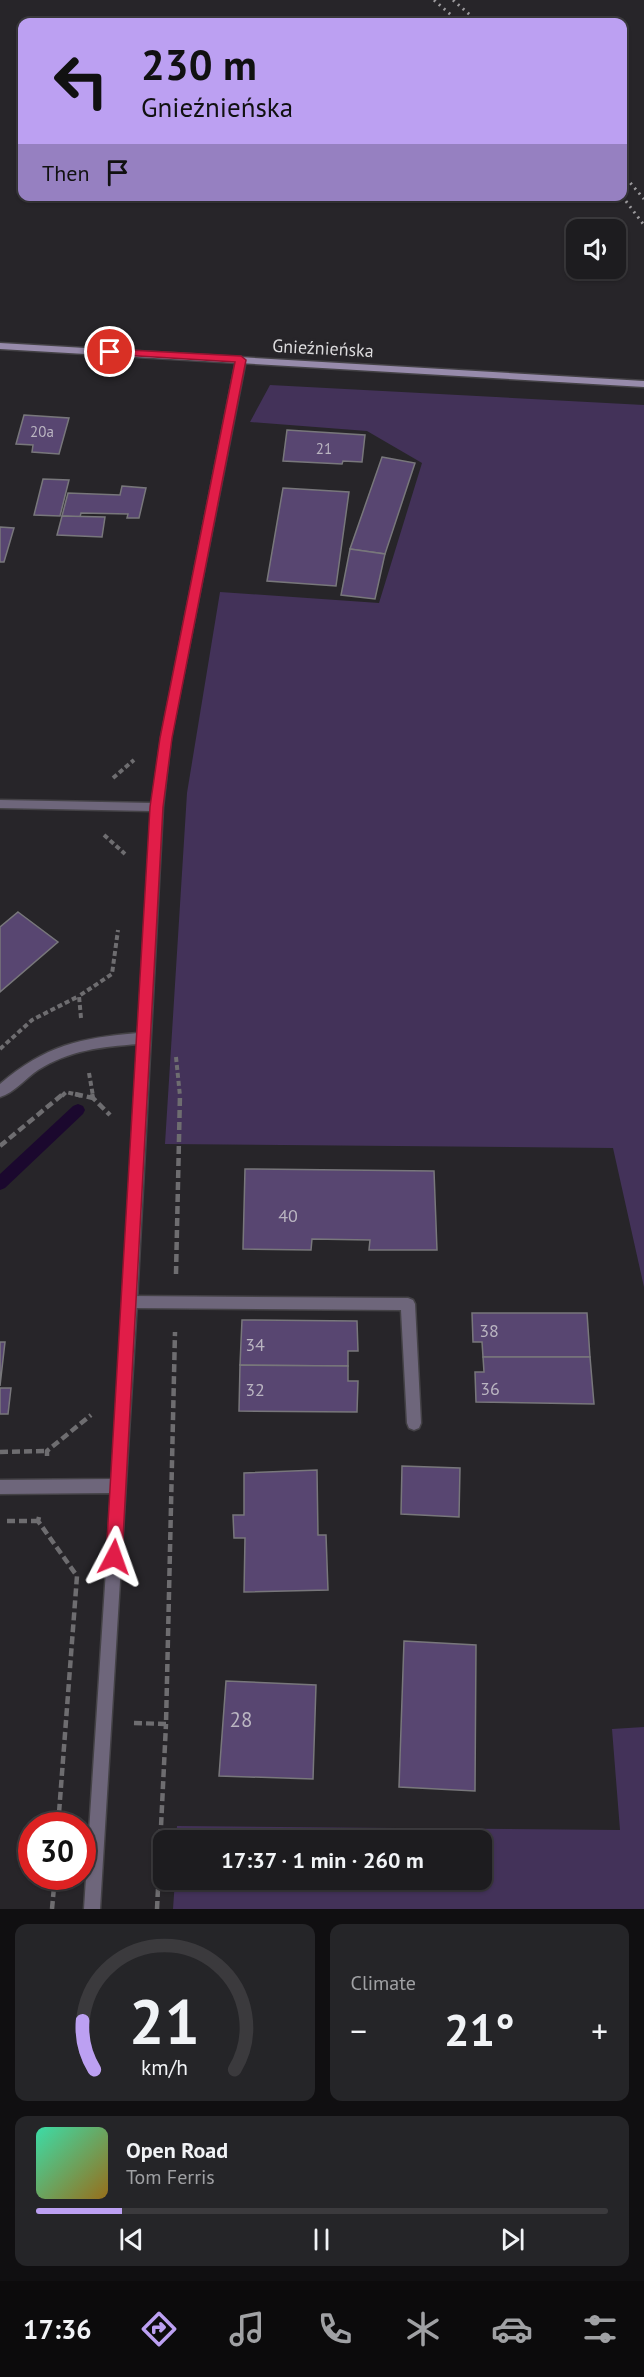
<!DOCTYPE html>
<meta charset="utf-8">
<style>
:root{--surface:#1d1c1f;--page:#252528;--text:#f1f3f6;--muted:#a0a1a4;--line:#3b3a3d;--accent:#bca0f2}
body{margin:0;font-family:"PT Sans",sans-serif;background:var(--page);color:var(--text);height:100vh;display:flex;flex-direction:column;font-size:22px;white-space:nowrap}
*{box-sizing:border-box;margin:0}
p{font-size:20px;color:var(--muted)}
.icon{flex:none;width:33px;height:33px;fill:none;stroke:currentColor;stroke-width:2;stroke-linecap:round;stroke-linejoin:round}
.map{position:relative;height:1909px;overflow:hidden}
.drawer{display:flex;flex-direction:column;gap:15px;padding:15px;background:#100f11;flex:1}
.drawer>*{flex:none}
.hud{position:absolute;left:18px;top:18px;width:609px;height:183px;border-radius:12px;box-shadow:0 2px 4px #0004,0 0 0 2px var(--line);background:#bca0f2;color:#111;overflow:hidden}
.controls{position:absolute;left:566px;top:219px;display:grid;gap:12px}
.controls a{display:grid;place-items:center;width:60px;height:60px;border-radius:12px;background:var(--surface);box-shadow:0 2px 4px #0004,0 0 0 2px var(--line);font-size:30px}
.speed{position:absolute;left:18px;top:1812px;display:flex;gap:12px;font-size:30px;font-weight:700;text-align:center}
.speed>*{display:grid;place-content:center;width:78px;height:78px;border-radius:50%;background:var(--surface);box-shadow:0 2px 4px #0004,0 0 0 2px var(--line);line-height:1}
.speed .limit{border:9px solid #d22;background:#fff;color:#111}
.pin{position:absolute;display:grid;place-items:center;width:51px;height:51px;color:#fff;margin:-26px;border:3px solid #fff;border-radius:50%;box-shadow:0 2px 6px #0007}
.me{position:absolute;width:66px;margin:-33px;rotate:4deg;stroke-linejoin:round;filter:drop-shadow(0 0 4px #0008)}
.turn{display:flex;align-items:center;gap:21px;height:126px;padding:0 24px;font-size:27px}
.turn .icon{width:78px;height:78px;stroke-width:2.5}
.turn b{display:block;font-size:42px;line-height:51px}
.then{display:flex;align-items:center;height:57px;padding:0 24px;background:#0003;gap:12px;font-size:22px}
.big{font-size:45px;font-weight:700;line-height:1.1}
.drawer .card{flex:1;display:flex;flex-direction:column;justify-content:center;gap:9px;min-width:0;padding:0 21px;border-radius:12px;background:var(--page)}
.drawer .dial{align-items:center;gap:0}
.dial svg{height:156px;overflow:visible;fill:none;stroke:var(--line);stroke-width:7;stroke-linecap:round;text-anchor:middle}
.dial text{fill:var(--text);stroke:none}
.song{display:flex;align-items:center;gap:18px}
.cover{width:72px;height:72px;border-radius:9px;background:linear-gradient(135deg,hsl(160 70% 55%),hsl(40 70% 35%))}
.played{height:6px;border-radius:3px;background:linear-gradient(90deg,var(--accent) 15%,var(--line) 15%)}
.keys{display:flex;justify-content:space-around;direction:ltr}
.heat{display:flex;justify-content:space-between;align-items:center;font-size:33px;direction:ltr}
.drawer .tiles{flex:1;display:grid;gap:15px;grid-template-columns:1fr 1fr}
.card:last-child{grid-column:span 2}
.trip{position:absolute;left:153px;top:1830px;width:339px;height:60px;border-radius:12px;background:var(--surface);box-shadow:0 2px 4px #0004,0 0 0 2px var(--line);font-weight:700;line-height:60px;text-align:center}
.menu{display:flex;height:96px;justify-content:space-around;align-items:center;background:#0c0b0c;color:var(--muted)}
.menu .icon{width:42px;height:42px}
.menu .active{color:var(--accent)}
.menu b{font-size:27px;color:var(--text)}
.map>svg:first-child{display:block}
</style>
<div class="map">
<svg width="644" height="1909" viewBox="0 0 644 1909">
<rect width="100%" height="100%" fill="#272529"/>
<g fill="#433259">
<polygon points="270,385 644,405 644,1287 613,1148 165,1144 187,793 220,592 379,603 422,463 367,431 250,422"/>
<polygon points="644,1727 644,1909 173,1909 175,1880 482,1880 482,1840 176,1840 177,1826 620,1830 612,1729"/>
</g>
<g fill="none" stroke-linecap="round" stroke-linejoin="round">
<polygon fill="#1b082e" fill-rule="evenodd" points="78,1104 83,1106 85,1110 83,1114 5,1188 0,1190 0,1174 73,1106"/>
</g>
<g fill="#584671" stroke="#78777b" stroke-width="1.5">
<polygon points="24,415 69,418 59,454 32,452 33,445 16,444"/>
<polygon points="287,430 365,435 362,462 343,461 342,464 283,461"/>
<polygon points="382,457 415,463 385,554 350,549"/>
<polygon points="43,479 69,480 60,516 34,515"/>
<polygon points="122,486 146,488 139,518 127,518 128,514 81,513 80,517 62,516 68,493 120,495"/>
<polygon points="283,488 349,492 336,586 267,581"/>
<polygon points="62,516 105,517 102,537 57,535"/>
<polygon points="0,527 14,528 4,562 0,562"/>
<polygon points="350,549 385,554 375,599 341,595"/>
<polygon points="18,912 58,942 0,992 0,927"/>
<polygon points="245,1169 434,1171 437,1250 369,1250 370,1240 312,1239 311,1250 243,1249"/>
<polygon points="472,1313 587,1313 590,1357 483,1357 482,1342 473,1342"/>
<polygon points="242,1320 357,1321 358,1351 348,1351 348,1366 240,1365"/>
<polygon points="0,1342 5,1342 0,1386"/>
<polygon points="483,1357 590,1357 594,1404 476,1402 475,1372 484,1372"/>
<polygon points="240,1365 348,1366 348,1381 358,1381 357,1412 239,1411"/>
<polygon points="0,1388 11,1388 8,1414 0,1414"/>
<polygon points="402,1466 460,1468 459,1517 401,1514"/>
<polygon points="317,1470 318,1535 326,1535 328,1590 244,1592 245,1538 234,1538 233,1515 244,1515 244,1473"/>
<polygon points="404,1641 476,1645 475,1791 399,1787"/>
<polygon points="226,1681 316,1685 313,1779 219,1776"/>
</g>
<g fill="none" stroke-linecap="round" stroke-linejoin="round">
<g stroke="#444246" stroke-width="3">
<polygon id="lane" points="130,1296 408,1298 413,1300 415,1304 421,1423 419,1428 414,1430 409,1428 407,1423 401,1310 130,1308 125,1306 123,1302 125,1298"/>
</g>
<g stroke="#444246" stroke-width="3">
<path id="street" d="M241 357 246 360 171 738 163 807 137 1302 100 1909H84L111 1493 0 1494V1480L112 1479 138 1044C101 1047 70 1050 38 1070 26 1078 14 1093 0 1097V1084C46 1045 80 1038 138 1033L151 811 0 808V800L152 803 161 738 236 360Z"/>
</g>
<g stroke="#444246" stroke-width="3">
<polygon id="secondary" points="0,343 644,381 644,387 0,349"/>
</g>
<g stroke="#6e6d70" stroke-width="4" stroke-dasharray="5 3" stroke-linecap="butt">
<polyline points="113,778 134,760"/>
<polyline points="104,835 125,854"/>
<polyline points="81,1018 79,996 112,974 118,930"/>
<polyline points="0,1049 32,1020 79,996"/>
<polyline points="176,1057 180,1096"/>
<polyline points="89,1073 93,1096"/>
<polyline points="62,1096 66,1092 82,1096"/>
</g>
<g stroke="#6e6d70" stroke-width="4.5" stroke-dasharray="8 4" stroke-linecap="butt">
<polyline points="75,1094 93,1098"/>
<polyline points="92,1094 93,1098 110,1115"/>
<polyline points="0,1146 63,1094"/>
<polyline points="176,1274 180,1094"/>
<polyline points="0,1452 47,1451"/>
<polyline points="47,1456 47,1451 91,1415"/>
<polyline points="39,1517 38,1521 77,1576 58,1826"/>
<polyline points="7,1521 38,1521"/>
<polyline points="134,1723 166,1724 175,1332"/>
<polyline points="52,1909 55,1876"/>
<polyline points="157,1909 166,1724"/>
</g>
<use href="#lane" fill="#6e667b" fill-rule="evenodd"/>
<use href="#street" fill="#6e667b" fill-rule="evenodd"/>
<use href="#secondary" fill="#978bab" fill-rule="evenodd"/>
<g stroke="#9b999c" stroke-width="3" stroke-dasharray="2 4.5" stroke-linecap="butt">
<polyline points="434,0 459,22"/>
<polyline points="453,0 478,22"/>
<polyline points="622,173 644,199"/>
<polyline points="622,196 644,225"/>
</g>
</g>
<polygon fill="#e11d48" stroke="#92132f" stroke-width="1.5" points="110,349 241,356 246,360 172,738 163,807 122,1557 120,1563 114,1565 108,1563 106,1557 150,807 160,738 235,362 106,354 106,350"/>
<g text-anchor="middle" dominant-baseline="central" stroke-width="6" stroke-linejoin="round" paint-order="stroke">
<g font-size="15" fill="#bab5c1">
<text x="42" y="431">20a</text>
<text x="324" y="448">21</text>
</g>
<g font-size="18" fill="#dbdadc" stroke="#272529">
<text transform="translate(323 348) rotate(3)">Gnieźnieńska</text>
</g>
<g font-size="18" fill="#bab5c1">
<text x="288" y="1215">40</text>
<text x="489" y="1330">38</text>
<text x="255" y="1344">34</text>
<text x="490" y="1388">36</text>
<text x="255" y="1389">32</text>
</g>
<g font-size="21" fill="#bab5c1">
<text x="241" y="1719">28</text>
</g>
</g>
</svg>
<div class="controls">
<a><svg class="icon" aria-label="sound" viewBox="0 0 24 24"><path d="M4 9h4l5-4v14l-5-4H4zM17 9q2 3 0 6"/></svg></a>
</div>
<div class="speed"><div class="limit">30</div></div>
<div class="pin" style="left:110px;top:352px;background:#d93025"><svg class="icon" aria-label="arrive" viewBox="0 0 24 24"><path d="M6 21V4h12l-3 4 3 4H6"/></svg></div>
<svg class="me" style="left:114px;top:1557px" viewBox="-20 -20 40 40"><path d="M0-17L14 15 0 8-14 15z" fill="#e11d48" stroke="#fff" stroke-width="4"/></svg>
<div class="trip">17:37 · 1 min · 260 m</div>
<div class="hud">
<div class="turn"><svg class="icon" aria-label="left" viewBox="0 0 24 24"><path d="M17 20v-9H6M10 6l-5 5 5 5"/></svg><div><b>230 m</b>Gnieźnieńska</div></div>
<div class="then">Then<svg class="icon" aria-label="arrive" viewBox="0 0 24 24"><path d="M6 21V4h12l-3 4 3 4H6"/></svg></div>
</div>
</div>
<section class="drawer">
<div class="tiles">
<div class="card dial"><svg viewBox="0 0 100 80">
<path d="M14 69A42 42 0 1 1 86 69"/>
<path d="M14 69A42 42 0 0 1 8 44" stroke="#bca0f2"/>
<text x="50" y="56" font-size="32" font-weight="700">21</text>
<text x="50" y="72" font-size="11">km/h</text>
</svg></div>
<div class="card"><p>Climate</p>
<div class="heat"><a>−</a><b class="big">21°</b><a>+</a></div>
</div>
<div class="card">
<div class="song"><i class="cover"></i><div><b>Open Road</b><p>Tom Ferris</p></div></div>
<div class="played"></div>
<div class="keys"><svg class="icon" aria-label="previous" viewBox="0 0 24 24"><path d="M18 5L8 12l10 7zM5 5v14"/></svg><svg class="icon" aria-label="pause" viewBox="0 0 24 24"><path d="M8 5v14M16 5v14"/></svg><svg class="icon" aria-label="next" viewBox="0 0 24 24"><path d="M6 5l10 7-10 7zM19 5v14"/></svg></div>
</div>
</div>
</section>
<nav class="menu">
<b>17:36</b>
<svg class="icon active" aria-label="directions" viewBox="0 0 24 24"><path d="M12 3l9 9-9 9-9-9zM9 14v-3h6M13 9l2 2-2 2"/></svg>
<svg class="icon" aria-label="music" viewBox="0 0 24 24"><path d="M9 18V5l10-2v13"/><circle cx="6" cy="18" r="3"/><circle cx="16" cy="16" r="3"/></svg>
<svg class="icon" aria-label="phone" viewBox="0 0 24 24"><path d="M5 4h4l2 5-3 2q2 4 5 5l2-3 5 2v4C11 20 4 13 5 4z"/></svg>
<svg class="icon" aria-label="climate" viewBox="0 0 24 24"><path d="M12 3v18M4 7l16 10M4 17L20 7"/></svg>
<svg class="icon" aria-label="car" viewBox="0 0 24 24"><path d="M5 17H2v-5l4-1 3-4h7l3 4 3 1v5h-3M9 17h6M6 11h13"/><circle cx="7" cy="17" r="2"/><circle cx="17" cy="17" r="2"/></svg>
<svg class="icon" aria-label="filters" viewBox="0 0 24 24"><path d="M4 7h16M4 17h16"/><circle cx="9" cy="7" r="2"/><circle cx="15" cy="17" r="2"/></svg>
</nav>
